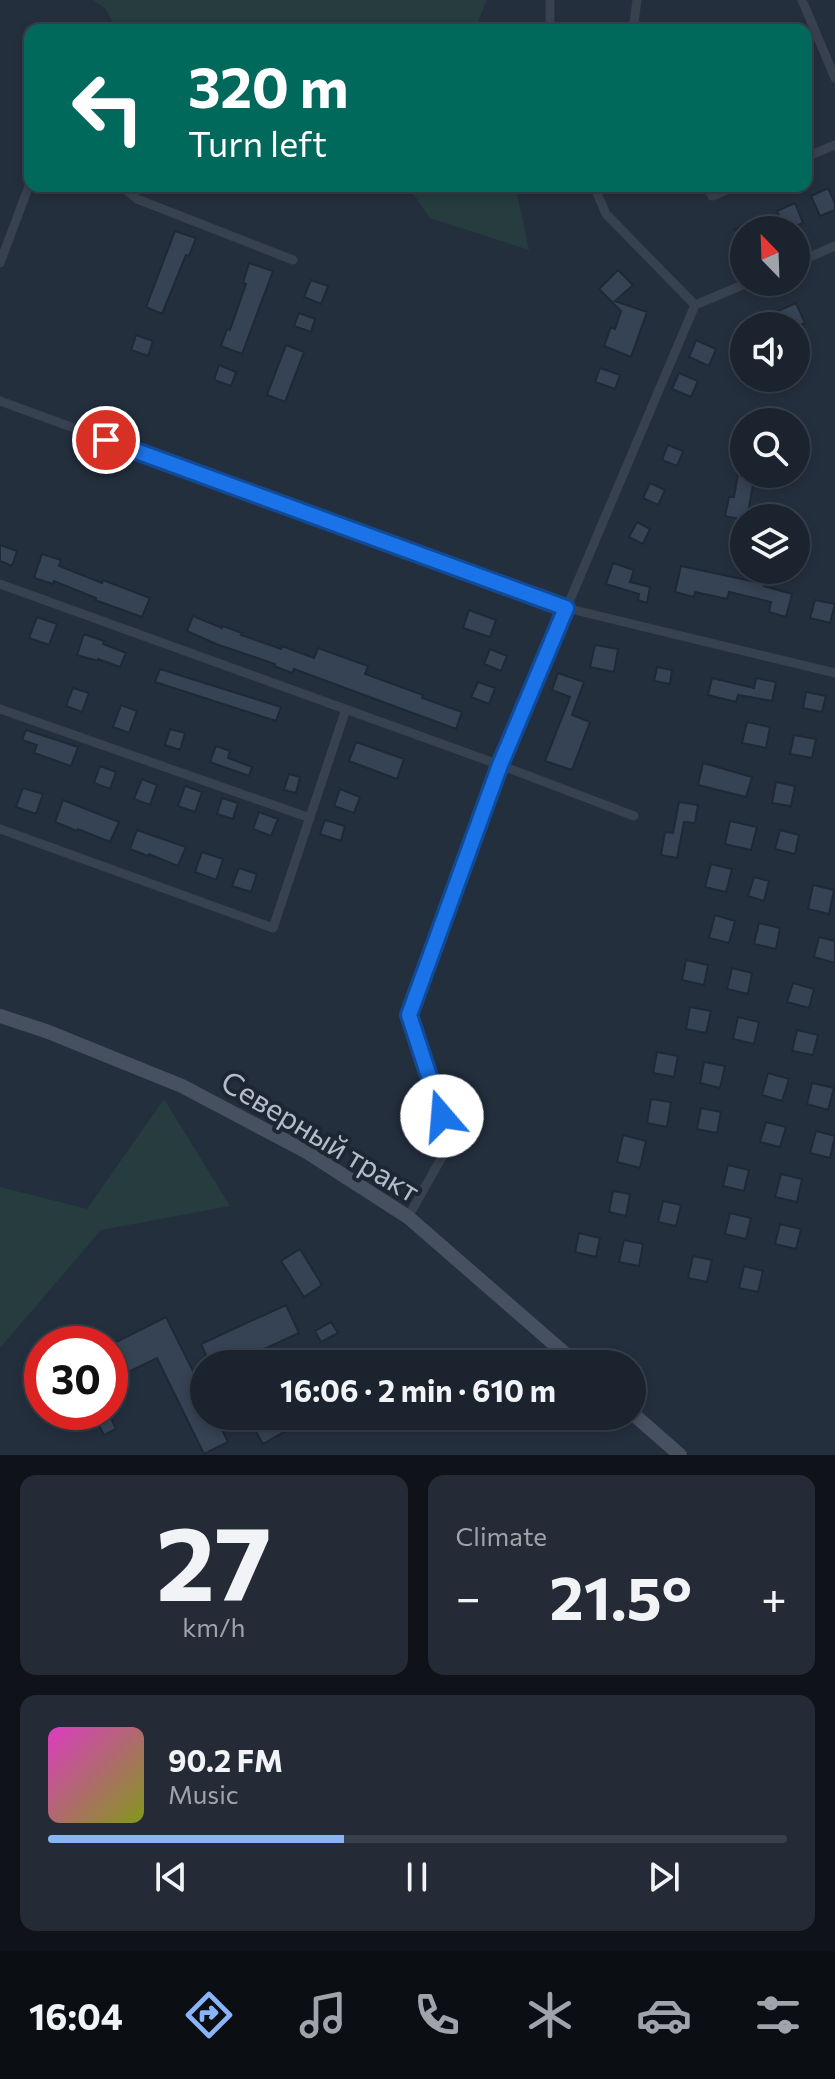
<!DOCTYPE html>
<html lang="en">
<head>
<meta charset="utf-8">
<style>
	:root { --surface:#1b232e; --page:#242b36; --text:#f1f3f6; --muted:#a0a4aa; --line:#39404a; --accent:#8ab4f8 }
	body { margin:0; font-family:Commissioner,sans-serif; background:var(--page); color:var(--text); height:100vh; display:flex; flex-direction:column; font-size:30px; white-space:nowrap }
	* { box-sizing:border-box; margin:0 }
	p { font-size:26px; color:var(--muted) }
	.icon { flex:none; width:44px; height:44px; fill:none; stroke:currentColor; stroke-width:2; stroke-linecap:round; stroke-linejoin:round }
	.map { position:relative; height:1455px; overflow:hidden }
	.panel { display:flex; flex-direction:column; gap:20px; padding:20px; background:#0f1319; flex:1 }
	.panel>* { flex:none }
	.banner { position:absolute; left:24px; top:24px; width:788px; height:168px; border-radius:16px; box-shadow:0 4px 12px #0003,0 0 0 2px var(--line); background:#00695c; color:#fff; overflow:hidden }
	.needle { width:52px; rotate:337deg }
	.buttons { position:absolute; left:730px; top:216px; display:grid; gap:16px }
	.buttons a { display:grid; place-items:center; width:80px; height:80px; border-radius:50%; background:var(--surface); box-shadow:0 4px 12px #0003,0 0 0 2px var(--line); font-size:40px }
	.speed { position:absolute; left:24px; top:1326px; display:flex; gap:16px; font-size:40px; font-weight:700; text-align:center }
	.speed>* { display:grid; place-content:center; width:104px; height:104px; border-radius:50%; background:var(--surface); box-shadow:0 4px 12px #0003,0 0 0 2px var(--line); line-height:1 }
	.speed .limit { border:12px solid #d22; background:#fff; color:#111 }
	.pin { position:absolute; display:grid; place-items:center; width:68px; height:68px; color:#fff; margin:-34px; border:4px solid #fff; border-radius:50%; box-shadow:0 2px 8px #0007 }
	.me { position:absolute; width:88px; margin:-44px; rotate:342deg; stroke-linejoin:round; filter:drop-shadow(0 0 6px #0008) }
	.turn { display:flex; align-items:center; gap:28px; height:168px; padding:0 32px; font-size:36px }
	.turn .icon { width:104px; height:104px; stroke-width:2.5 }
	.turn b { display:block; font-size:56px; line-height:68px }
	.big { font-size:60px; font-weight:700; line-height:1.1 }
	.panel .widget { flex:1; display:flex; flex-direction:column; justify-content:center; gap:12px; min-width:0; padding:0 28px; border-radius:16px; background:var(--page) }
	.panel .dial { align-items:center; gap:0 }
	.dial b { font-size:104px; line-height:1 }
	.song { display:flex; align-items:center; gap:24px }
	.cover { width:96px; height:96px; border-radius:12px; background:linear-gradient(135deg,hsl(310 70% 55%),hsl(70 70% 35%)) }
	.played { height:8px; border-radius:4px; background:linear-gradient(90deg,var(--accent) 40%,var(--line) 40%) }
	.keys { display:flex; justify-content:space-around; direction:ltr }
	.heat { display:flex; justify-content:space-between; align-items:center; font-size:44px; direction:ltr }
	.panel .tiles { flex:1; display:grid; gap:20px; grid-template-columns:1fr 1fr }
	.widget:last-child { grid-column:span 2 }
	.trip { position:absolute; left:190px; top:1350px; width:456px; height:80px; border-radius:40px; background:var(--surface); box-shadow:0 4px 12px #0003,0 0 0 2px var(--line); font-weight:700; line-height:80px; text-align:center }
	.dock { display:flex; height:128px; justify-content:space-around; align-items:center; background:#0b0e12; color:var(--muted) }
	.dock .icon { width:56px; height:56px }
	.dock .on { color:var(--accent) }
	.dock b { font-size:36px; color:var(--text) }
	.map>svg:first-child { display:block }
	.green { fill:#263c3f }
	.building { fill:#364354; stroke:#1f2835; stroke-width:2 }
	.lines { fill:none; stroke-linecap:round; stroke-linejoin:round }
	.minor { stroke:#38414e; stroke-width:9 }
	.secondary { stroke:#465061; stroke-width:14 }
	.route-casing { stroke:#114b97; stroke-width:20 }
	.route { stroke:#1a73e8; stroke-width:14 }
	.labels { text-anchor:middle; stroke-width:8; stroke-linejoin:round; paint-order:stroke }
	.street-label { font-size:30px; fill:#b4bcc9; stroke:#1d2633 }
</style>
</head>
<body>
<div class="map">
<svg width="835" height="1455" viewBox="0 0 835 1455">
	<rect width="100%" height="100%" fill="#242f3e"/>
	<path class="green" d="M93,0H487L478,22V30H117L105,8Z
		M402,186H510L516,189L529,250L430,218L414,195Z
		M164,1099L230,1206L101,1230L0,1348V1187L87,1209Z"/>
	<path class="building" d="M828,188L835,203V210L820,216L811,196Z
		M795,203L803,223L785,230L777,211Z
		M759,219L764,230H733Z
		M175,231L196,238L189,256L186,255L162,314L146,307Z
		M249,263L273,271L242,354L221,346L227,329L230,330L246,284L243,283Z
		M618,270L633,285L615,301L647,312L631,357L604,346L611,327L615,329L621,311L599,289Z
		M311,280L328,286L321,304L304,297Z
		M796,303L805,323L798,326H785L778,311Z
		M299,313L315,319L311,332L294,326Z
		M136,335L153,341L148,356L131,350Z
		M696,340L716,349L709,366L689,357Z
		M286,345L304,352L285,402L267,395Z
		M219,365L236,372L231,386L214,380Z
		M600,368L620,375L615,389L595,382Z
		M679,373L698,381L691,397L672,389Z
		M668,445L683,451L677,466L662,460Z
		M738,474H766L764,487L753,485L747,518H744V520L725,516L729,497H734Z
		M650,483L665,490L658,505L643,498Z
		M637,522L650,529L643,544L629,537Z
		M0,545L17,551L12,566L0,561Z
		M42,554L61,560L59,566L102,583L103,580L150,598L142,617L95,600L96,598L54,581L53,584L34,578Z
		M613,563L634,570L630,582L650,587L647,603L638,600L639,594L606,584Z
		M681,566L765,584L764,586L792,594L786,617L769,612L771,602L729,592L727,599L695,592L694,597L675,592Z
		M815,600L835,604L830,623L810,618Z
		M469,610L496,620L490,637L463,628Z
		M193,616L222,628L223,626L242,633L241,635L281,649L282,646L314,658L318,648L368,666L365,674L423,695L422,698L462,712L456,729L294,669L292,673L274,666L275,664L216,644L187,631Z
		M37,617L57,624L49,645L29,638Z
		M84,634L104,641L103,644L126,653L120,667L98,659V661L77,655Z
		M595,645L618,649L614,672L590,667Z
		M490,649L507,656L501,671L484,664Z
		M657,667L672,670L670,684L654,681Z
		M160,669L281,707L276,721L155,682Z
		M558,673L584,682L572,715L590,722L572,770L545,761L570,697L552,690Z
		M712,678L754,688L756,678L776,682L772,701L738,695L736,702L708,695Z
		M478,682L495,688L489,704L471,697Z
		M73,688L89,693L82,712L66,706Z
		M806,692L826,696L822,712L803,708Z
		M121,705L137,711L129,733L113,727Z
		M747,722L770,727L766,748L742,743Z
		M170,729L185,733L180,750L165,745Z
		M26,730L78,747L71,766L34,753L37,745L22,740Z
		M794,735L816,739L812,758L790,754Z
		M356,742L404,759L397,779L349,761Z
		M216,746L230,751L228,758L252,767L249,776L210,762Z
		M703,763L752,777L746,797L698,785Z
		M100,766L116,772L110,789L94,783Z
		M289,774L300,777L296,793L284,790Z
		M142,779L157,785L150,805L134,799Z
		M776,782L795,786L791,806L772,803Z
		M185,786L202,792L195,812L178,806Z
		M23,788L43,794L36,814L16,807Z
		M340,789L360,797L354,813L334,806Z
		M222,798L238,803L233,819L217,814Z
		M63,800L119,822L110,842L78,829L77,831L55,822Z
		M679,802L698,805L695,823L684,822L677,858L661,855L665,832L673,833Z
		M259,812L278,819L271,836L253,829Z
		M325,820L345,826L341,841L320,834Z
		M730,821L757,827L751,850L725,844Z
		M137,830L186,847L178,866L149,854L148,856L130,849Z
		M780,830L799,835L795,854L775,849Z
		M202,852L223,859L216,880L195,872Z
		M711,864L732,869L726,892L705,887Z
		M239,868L257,874L251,892L232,886Z
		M754,877L769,881L764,901L748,896Z
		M813,885L834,890L829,914L808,909Z
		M715,915L735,921L729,943L709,938Z
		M759,923L780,928L776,949L754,944Z
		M819,937L835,941V963L814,957Z
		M686,960L708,965L704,985L682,980Z
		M732,968L752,973L748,994L727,989Z
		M793,983L814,989L809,1008L787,1002Z
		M690,1007L711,1011L706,1033L686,1029Z
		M738,1017L759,1022L754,1044L733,1039Z
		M797,1030L818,1035L813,1055L792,1051Z
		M657,1052L678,1056L674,1077L653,1073Z
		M704,1062L725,1066L720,1088L700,1083Z
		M768,1073L789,1079L782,1101L762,1095Z
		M812,1083L834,1088L828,1110L807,1104Z
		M651,1099L671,1102L667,1127L647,1123Z
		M701,1108L721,1112L717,1133L697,1129Z
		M766,1122L786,1127L780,1147L760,1142Z
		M816,1131L835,1136L830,1158L810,1153Z
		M623,1135L646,1141L640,1168L617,1162Z
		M728,1165L749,1170L744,1191L723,1186Z
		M781,1174L802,1179L797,1202L775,1197Z
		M613,1191L630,1194L626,1216L609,1212Z
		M663,1201L681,1205L676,1226L658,1222Z
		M730,1213L751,1218L746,1239L725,1234Z
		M780,1224L801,1229L796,1249L775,1244Z
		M579,1233L600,1238L596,1257L575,1252Z
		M624,1240L643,1244L639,1266L619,1262Z
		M300,1249L322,1285L304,1297L281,1261Z
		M693,1256L712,1260L707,1282L688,1278Z
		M744,1266L763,1271L758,1292L739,1288Z
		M286,1305L299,1333L231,1364H210L201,1344Z
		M166,1317L204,1393V1416H215L228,1442L204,1454L157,1358L110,1381V1345Z
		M331,1322L338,1333L321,1342L315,1331Z
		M92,1412H108L116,1429L104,1435Z
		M247,1416H311L263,1444Z"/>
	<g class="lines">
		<path class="minor" d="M802,0L835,78
			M550,30V0
			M633,30L637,0
			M806,157L835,145
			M121,186L137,199L293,260
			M706,186L712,196L736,186
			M0,263L30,183
			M796,263L835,246
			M695,305L750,282
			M0,401L566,608L835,673
			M0,584L500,765L634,816
			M0,709L310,818
			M0,829L273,928L346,709
			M408,1217L451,1141L409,1015L500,765L695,305L606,214L594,186"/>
		<path class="secondary" d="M0,1016L46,1031L182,1086L307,1152L408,1217L577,1364
			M632,1413L680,1455"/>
	</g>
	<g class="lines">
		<g class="route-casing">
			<path id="route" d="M106,440L566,608L500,765L409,1015L442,1116"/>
		</g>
		<use href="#route" class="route"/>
	</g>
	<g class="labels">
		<g class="street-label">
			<text transform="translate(320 1137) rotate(31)" y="10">Северный тракт</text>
		</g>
	</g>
</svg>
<div class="buttons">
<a><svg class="needle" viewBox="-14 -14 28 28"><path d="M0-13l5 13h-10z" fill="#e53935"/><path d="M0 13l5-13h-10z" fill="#a0a4aa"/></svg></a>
<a><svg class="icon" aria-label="sound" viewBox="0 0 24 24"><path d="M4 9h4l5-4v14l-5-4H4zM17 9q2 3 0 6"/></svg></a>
<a><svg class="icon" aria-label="search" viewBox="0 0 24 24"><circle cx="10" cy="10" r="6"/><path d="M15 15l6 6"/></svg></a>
<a><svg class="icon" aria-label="layers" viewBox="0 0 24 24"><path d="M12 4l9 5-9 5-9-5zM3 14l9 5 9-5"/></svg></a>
</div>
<div class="speed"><div class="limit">30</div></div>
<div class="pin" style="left:106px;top:440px;background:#d93025"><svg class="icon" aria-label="arrive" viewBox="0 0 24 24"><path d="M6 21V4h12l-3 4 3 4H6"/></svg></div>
<svg class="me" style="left:442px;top:1116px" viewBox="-20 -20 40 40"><circle r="19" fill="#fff"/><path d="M0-13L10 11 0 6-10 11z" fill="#1a73e8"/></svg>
<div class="trip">16:06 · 2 min · 610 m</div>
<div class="banner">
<div class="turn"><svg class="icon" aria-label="left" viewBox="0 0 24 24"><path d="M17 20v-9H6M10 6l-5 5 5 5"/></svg><div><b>320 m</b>Turn left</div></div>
</div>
</div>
<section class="panel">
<div class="tiles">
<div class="widget dial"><b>27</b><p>km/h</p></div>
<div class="widget"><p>Climate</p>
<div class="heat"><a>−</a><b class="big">21.5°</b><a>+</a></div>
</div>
<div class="widget">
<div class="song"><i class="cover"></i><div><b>90.2 FM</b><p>Music</p></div></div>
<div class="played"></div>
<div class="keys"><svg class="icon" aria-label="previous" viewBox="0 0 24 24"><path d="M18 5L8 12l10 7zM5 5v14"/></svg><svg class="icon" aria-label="pause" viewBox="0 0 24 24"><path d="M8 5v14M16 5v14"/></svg><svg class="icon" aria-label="next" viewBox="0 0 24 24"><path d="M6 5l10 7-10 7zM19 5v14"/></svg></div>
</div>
</div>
</section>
<nav class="dock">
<b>16:04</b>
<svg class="icon on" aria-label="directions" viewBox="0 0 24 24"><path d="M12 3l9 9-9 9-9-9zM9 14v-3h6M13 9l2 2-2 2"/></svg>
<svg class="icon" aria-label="music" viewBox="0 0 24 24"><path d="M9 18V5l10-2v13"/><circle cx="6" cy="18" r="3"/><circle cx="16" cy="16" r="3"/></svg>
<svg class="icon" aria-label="phone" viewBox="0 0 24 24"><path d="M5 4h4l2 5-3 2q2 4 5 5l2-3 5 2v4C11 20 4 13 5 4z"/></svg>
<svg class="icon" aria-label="climate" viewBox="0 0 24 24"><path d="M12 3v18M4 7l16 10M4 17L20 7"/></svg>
<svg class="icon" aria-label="car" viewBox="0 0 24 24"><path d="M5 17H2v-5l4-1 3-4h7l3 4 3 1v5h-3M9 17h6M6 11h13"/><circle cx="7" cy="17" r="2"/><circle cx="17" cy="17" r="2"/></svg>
<svg class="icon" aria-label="filters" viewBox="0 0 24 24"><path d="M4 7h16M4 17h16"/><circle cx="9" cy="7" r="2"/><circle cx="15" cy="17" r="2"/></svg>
</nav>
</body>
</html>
